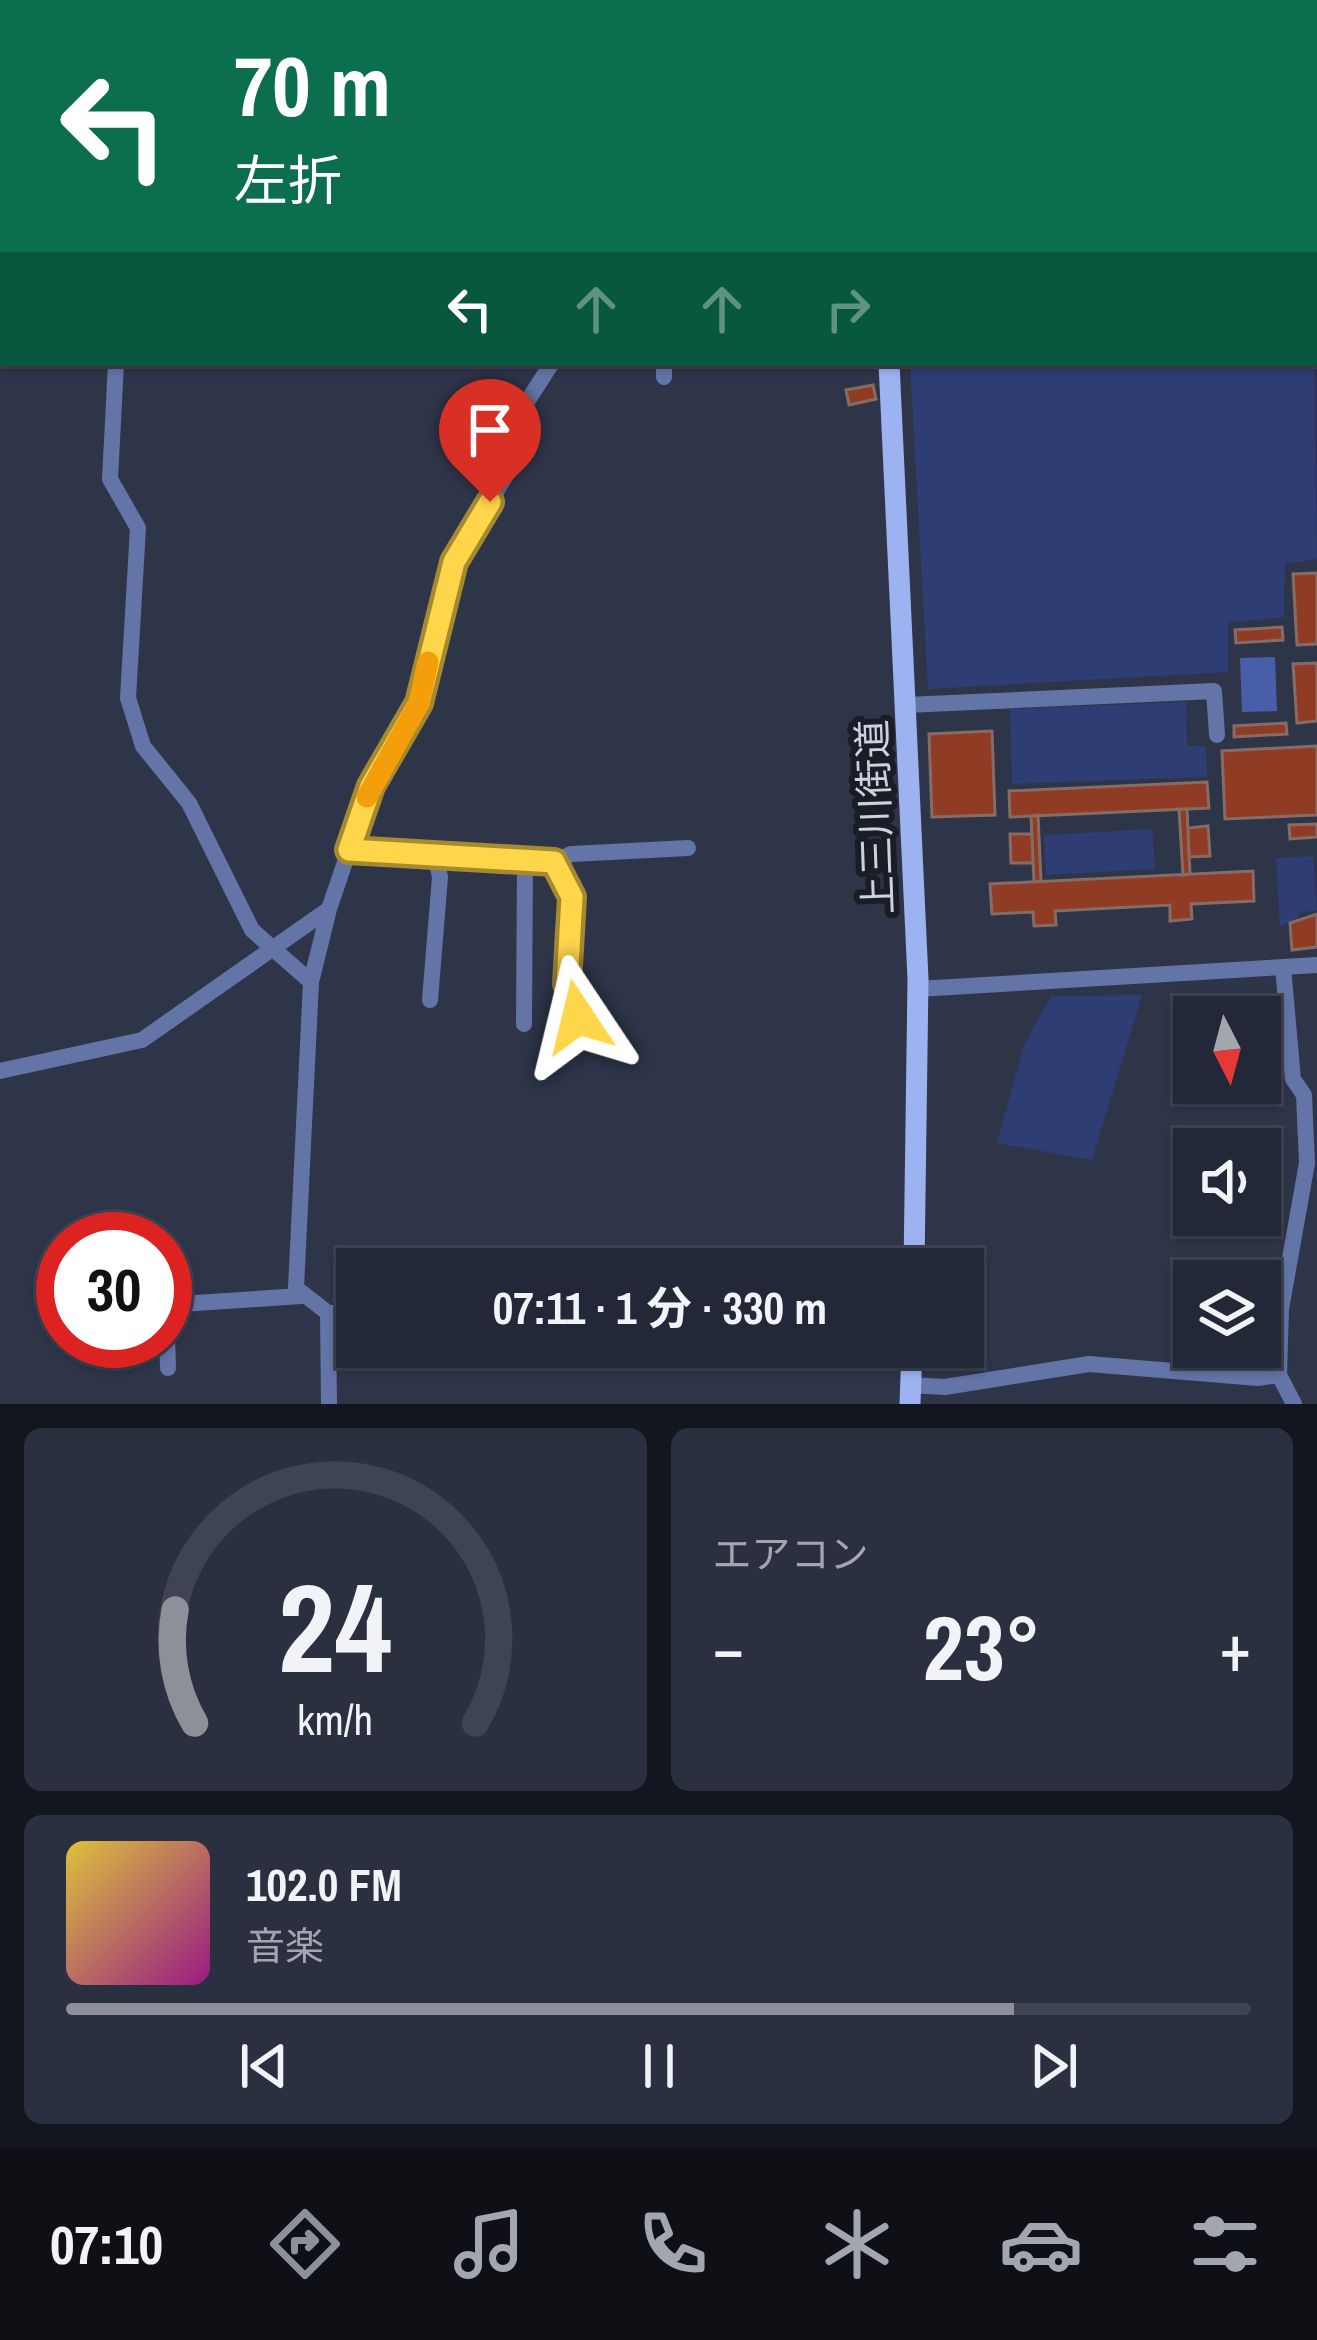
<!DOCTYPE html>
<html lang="ja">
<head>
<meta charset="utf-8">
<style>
	:root { --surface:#222837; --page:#2a303f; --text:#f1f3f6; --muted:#a2a6ad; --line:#3f4452; --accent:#8c9099 }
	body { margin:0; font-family:"Archivo Narrow","Noto Sans JP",sans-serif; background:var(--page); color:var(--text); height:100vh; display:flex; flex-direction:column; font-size:45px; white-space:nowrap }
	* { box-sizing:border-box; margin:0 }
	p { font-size:39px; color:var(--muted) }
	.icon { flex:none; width:66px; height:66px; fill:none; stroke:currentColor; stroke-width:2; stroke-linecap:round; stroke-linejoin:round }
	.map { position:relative; height:1404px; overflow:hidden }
	.details { display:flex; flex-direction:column; gap:24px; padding:24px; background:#13161e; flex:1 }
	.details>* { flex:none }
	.guide { position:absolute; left:0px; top:0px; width:1317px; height:366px; box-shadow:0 3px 9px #0004,0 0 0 3px var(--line); background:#0b6e4f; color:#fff; overflow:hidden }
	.needle { width:78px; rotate:174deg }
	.tools { position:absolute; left:1173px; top:996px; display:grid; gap:24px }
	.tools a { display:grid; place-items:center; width:108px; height:108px; border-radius:0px; background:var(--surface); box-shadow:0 3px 9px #0004,0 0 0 3px var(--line); font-size:60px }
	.speed { position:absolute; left:36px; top:1212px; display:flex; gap:24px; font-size:60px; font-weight:700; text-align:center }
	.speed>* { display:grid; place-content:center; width:156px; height:156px; border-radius:50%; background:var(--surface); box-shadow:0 3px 9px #0004,0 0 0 3px var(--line); line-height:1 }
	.speed .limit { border:18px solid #d22; background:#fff; color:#111 }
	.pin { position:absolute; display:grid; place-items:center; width:102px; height:102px; color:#fff; margin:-123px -51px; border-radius:50% 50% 50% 0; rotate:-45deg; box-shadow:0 0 12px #0007 }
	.pin .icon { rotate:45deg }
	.me { position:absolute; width:132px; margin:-66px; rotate:350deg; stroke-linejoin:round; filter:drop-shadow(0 0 9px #0008) }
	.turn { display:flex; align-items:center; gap:42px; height:252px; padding:0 36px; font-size:54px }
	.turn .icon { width:156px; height:156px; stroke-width:2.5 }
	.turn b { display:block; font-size:84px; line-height:102px }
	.lanes { display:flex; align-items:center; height:114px; padding:0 36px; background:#0003; justify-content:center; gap:60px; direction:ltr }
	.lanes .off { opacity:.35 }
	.big { font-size:90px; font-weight:700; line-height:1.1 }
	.details .card { flex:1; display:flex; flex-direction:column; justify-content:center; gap:18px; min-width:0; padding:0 42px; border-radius:18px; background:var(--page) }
	.details .dial { align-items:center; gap:0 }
	.dial svg { height:312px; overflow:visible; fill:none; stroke:var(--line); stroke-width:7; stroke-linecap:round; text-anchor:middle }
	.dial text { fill:var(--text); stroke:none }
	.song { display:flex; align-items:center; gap:36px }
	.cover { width:144px; height:144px; border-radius:18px; background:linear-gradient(135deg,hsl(50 70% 55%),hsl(310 70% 35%)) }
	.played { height:12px; border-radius:6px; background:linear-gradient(90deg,var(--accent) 80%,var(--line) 80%) }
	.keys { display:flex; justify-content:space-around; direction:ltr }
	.heat { display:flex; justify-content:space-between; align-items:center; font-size:66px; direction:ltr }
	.details .tiles { flex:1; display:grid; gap:24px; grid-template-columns:1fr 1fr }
	.card:last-child { grid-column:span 2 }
	.trip { position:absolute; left:336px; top:1248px; width:648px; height:120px; border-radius:0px; background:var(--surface); box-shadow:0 3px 9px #0004,0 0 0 3px var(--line); font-weight:700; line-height:120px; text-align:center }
	.tabs { display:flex; height:192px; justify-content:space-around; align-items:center; background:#0e1016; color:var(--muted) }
	.tabs .icon { width:84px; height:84px }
	.tabs .current { color:var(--accent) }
	.tabs b { font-size:54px; color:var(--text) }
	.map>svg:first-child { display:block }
	.green { fill:#2e3d74 }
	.water { fill:#485ea8 }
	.building { fill:#903b23; stroke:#866c64; stroke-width:3 }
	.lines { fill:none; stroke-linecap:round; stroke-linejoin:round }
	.minor { stroke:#6374a6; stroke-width:16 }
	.major { stroke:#9db3f1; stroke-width:21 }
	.route-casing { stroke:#a68a30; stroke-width:30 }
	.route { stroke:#ffd54a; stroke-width:21 }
	.slow { stroke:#f59e0b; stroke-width:21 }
	.labels { text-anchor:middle; stroke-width:12; stroke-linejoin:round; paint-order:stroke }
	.street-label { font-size:39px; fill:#cdd2de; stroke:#1a1d26 }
</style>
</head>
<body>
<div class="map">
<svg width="1317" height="1404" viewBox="0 0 1317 1404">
	<rect width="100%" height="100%" fill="#2e3549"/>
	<path class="green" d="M1314,349L1317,559L1285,564L1284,617L1228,623V672L928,689L910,363H1314Z
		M1186,702L1187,746H1206L1207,777L1012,784L1010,709Z
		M1152,829L1155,869L1046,875L1044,835Z
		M1313,856L1317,911L1299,912L1298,920L1280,926L1276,858Z
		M1142,995L1092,1160L997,1143L1024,1045L1051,996Z"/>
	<path class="water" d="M1275,657L1277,711L1242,712L1240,658Z"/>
	<path class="building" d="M873,385L876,399L849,405L846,390Z
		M1317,573V644L1297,645L1293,574Z
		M1282,627L1283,640L1236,643L1235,630Z
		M1317,663V721L1297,723L1293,664Z
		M1286,723L1287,734L1234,737V726Z
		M992,731L995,815L932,817L929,734Z
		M1317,746V815L1225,819L1222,751Z
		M1207,782L1209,808L1010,817L1009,791Z
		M1179,809H1187L1190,874L1183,875Z
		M1038,815L1041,881L1034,882L1031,816Z
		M1317,824V837L1290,839L1289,825Z
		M1208,826L1210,856L1189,857L1188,828Z
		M1010,834H1032L1033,863H1011Z
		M1253,871L1254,901L1191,904L1192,919L1170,921V905L1055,911L1056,925L1034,926L1033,912L992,914L990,884Z
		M1317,914V947L1292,950L1290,923Z"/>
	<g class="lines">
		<path class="minor" d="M262,3H279
			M332,3L367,0
			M0,170L3,167
			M1314,334H1317
			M116,363L110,479L138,528L128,698L143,746L189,803L252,930L311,982
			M664,363V377
			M906,705L1214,691L1217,735
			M349,850L525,860L524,1024
			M525,860L554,862L572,897L567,984L578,1017
			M554,862L571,854L688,848
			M1283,967L1293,1079L1304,1095L1307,1163L1281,1309L1279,1375L1294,1404
			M918,989L1317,965
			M430,1000L440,877L435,854
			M0,1071L142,1040L329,909
			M328,1313L329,1404
			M357,1313H328L296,1288L311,982L329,909L371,786L419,703L454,562L508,472L521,411L552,363
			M881,1347L912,1350
			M168,1368L166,1305L301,1296
			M910,1385L945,1387L1089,1364L1258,1378L1279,1375"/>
		<path class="major" d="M857,0L858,3
			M0,52H3
			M1314,120L1317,119
			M889,363L918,979L914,1269
			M910,1404L912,1347"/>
	</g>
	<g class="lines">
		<g class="route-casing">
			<path id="route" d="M490,502L454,562L419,703L371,786L349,850L554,862L572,897L567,984L578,1017"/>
		</g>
		<use href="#route" class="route"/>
		<path class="slow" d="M367,797L419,703L428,662"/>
	</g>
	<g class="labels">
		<g class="street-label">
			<text transform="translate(875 817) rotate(-92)" y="14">上三川街道</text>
		</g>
	</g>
</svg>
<div class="tools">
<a><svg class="needle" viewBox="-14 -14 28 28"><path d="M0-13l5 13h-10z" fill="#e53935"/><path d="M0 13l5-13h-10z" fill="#a2a6ad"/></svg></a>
<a><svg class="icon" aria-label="sound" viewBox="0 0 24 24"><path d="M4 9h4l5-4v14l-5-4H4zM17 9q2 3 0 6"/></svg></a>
<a><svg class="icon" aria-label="layers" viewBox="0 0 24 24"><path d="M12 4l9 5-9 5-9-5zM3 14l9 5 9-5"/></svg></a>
</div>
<div class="speed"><div class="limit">30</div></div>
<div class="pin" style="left:490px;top:502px;background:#d93025"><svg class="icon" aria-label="arrive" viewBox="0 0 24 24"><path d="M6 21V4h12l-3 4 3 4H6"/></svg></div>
<svg class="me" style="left:578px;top:1017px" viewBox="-20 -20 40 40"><path d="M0-17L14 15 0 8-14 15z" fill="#ffd54a" stroke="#fff" stroke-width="4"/></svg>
<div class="trip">07:11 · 1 分 · 330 m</div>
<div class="guide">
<div class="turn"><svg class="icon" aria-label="left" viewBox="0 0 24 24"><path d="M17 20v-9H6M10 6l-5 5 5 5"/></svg><div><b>70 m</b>左折</div></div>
<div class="lanes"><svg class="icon" aria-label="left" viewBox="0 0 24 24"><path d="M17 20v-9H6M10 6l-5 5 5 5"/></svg><svg class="icon off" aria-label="ahead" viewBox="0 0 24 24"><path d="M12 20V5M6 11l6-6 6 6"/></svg><svg class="icon off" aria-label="ahead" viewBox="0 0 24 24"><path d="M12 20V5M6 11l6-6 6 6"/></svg><svg class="icon off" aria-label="right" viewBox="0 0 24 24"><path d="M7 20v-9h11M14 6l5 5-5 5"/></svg></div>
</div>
</div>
<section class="details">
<div class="tiles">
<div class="card dial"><svg viewBox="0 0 100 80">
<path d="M14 69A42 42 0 1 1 86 69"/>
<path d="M14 69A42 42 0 0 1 9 40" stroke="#8c9099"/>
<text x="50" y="56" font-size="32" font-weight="700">24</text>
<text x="50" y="72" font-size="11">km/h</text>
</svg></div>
<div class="card"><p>エアコン</p>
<div class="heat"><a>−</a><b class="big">23°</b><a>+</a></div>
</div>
<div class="card">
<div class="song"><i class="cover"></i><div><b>102.0 FM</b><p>音楽</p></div></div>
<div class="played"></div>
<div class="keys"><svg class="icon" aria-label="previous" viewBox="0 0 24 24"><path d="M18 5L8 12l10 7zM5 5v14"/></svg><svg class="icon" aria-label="pause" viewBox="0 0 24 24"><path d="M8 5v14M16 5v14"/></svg><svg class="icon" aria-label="next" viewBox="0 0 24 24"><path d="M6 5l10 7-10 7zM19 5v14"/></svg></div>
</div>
</div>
</section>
<nav class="tabs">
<b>07:10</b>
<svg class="icon current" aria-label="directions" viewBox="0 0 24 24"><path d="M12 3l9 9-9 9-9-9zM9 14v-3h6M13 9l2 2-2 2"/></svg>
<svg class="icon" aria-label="music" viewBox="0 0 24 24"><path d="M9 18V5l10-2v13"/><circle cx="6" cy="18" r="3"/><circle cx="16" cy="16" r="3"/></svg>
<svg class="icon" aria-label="phone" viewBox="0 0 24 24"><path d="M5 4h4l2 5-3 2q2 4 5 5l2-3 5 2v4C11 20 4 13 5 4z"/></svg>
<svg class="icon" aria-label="climate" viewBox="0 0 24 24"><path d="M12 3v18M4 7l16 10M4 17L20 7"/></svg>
<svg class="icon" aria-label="car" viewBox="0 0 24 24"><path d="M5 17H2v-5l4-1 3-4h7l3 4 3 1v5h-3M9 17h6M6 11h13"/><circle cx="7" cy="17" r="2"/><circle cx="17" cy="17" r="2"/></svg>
<svg class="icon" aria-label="filters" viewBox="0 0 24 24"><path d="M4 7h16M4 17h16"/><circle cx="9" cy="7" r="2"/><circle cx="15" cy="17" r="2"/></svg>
</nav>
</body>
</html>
